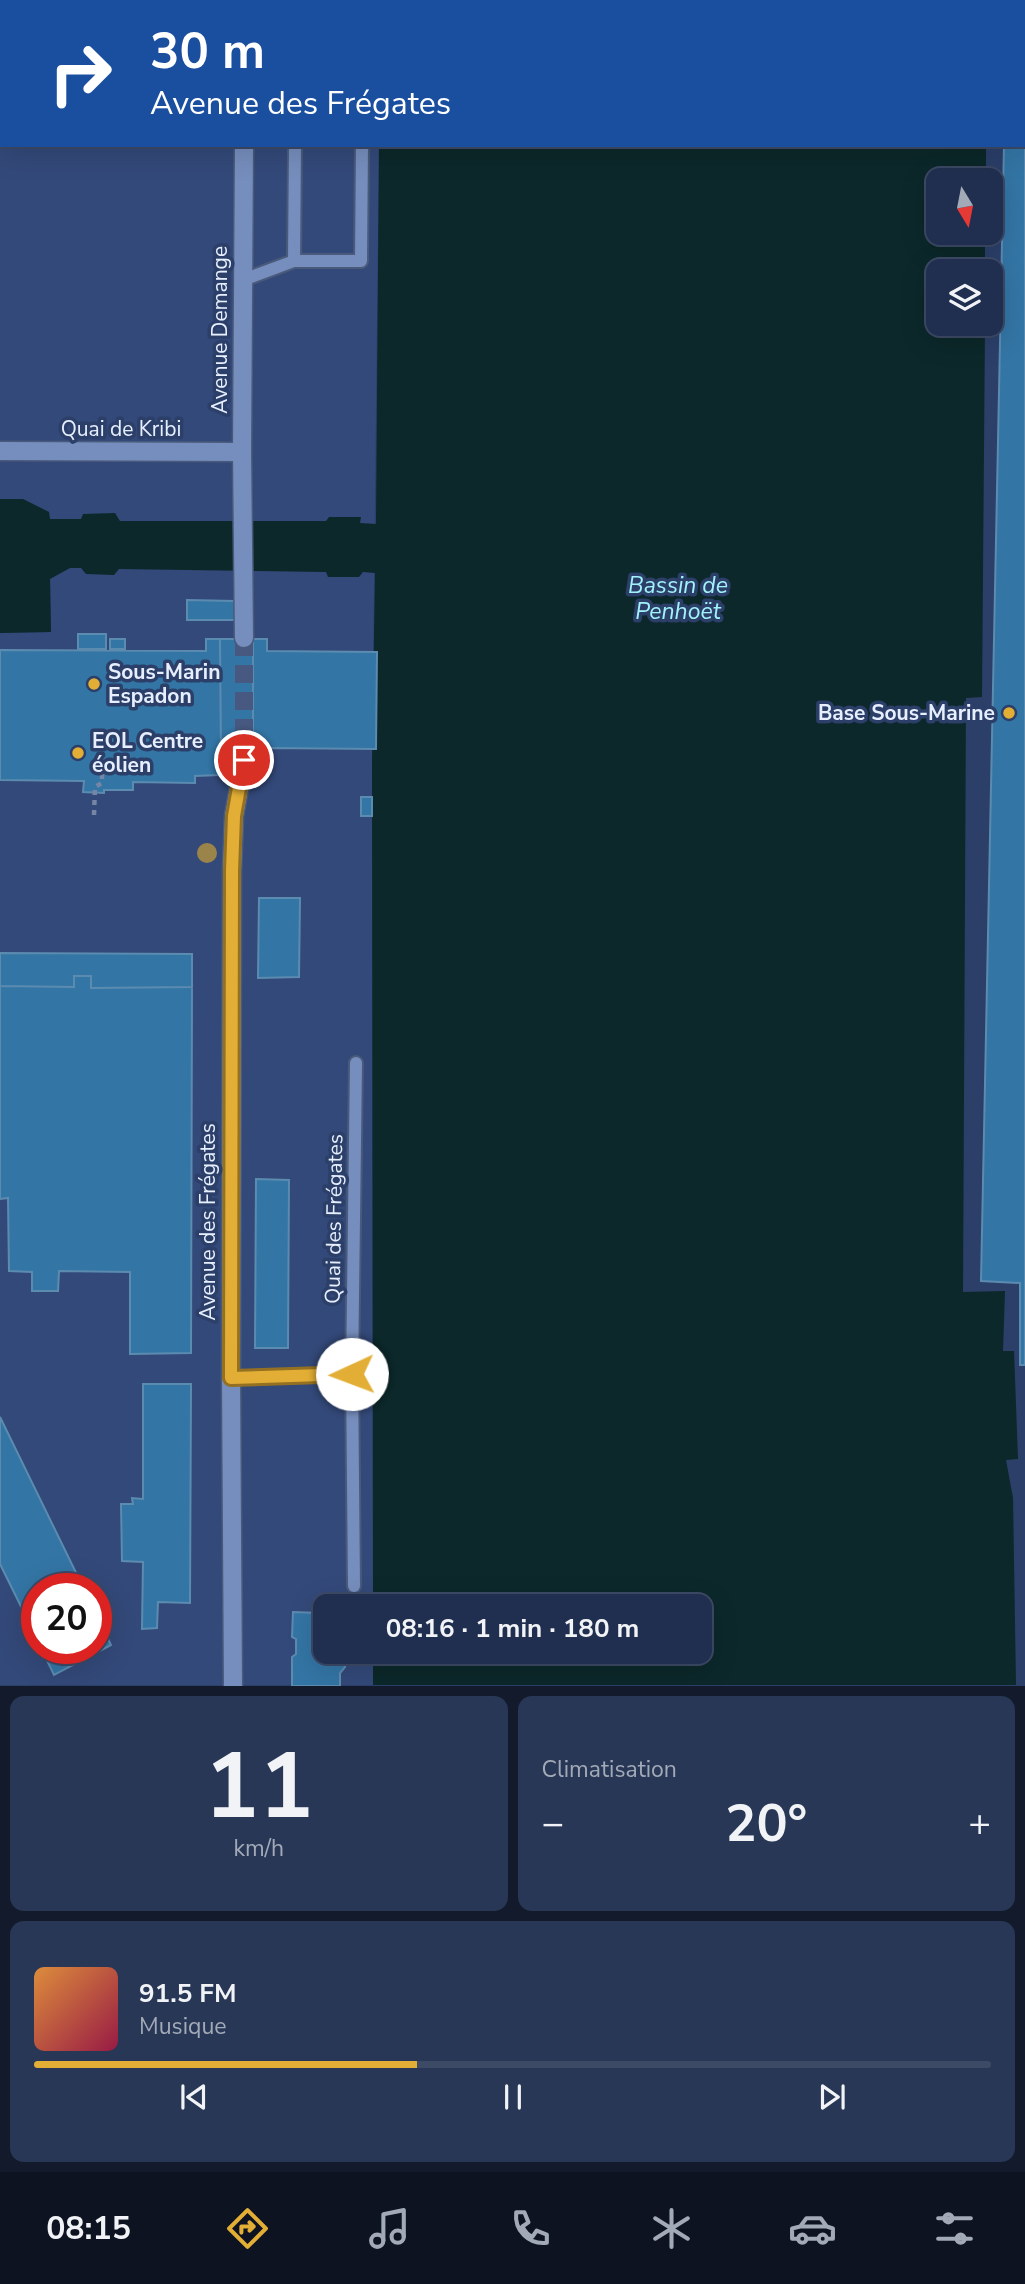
<!DOCTYPE html>
<html lang="fr">
<head>
<meta charset="utf-8">
<style>
	:root { --surface:#202f4f; --page:#283756; --text:#f1f3f6; --muted:#a2a9b7; --line:#3d4a66; --accent:#e3ae35 }
	body { margin:0; font-family:"Nunito Sans",sans-serif; background:var(--page); color:var(--text); height:100vh; display:flex; flex-direction:column; font-size:26px; white-space:nowrap }
	* { box-sizing:border-box; margin:0 }
	p { font-size:23px; color:var(--muted) }
	.icon { flex:none; width:38px; height:38px; fill:none; stroke:currentColor; stroke-width:2; stroke-linecap:round; stroke-linejoin:round }
	.map { position:relative; height:1686px; overflow:hidden }
	.panel { display:flex; flex-direction:column; gap:10px; padding:10px; background:#121a2b; flex:1 }
	.panel>* { flex:none }
	.guide { position:absolute; left:0px; top:0px; width:1026px; height:147px; box-shadow:0 7px 28px #0002,0 0 0 2px var(--line); background:#1a4fa0; color:#fff; overflow:hidden }
	.needle { width:46px; rotate:170deg }
	.tools { position:absolute; left:926px; top:168px; display:grid; gap:14px }
	.tools a { display:grid; place-items:center; width:77px; height:77px; border-radius:14px; background:var(--surface); box-shadow:0 7px 28px #0002,0 0 0 2px var(--line); font-size:35px }
	.speed { position:absolute; left:21px; top:1573px; display:flex; gap:14px; font-size:35px; font-weight:700; text-align:center }
	.speed>* { display:grid; place-content:center; width:91px; height:91px; border-radius:50%; background:var(--surface); box-shadow:0 7px 28px #0002,0 0 0 2px var(--line); line-height:1 }
	.speed .limit { border:10px solid #d22; background:#fff; color:#111 }
	.pin { position:absolute; display:grid; place-items:center; width:60px; height:60px; color:#fff; margin:-30px; border:4px solid #fff; border-radius:50%; box-shadow:0 2px 7px #0007 }
	.me { position:absolute; width:77px; margin:-38px; rotate:268deg; stroke-linejoin:round; filter:drop-shadow(0 0 5px #0008) }
	.turn { display:flex; align-items:center; gap:24px; height:147px; padding:0 35px; font-size:32px }
	.turn .icon { width:91px; height:91px; stroke-width:2.5 }
	.turn b { display:block; font-size:49px; line-height:60px }
	.big { font-size:52px; font-weight:700; line-height:1.1 }
	.panel .widget { flex:1; display:flex; flex-direction:column; justify-content:center; gap:10px; min-width:0; padding:0 24px; border-radius:14px; background:var(--page) }
	.panel .dial { align-items:center; gap:0 }
	.dial b { font-size:91px; line-height:1 }
	.song { display:flex; align-items:center; gap:21px }
	.cover { width:84px; height:84px; border-radius:10px; background:linear-gradient(135deg,hsl(30 70% 55%),hsl(340 70% 35%)) }
	.played { height:7px; border-radius:4px; background:linear-gradient(90deg,var(--accent) 40%,var(--line) 40%) }
	.keys { display:flex; justify-content:space-around; direction:ltr }
	.heat { display:flex; justify-content:space-between; align-items:center; font-size:38px; direction:ltr }
	.panel .tiles { flex:1; display:grid; gap:10px; grid-template-columns:1fr 1fr }
	.widget:last-child { grid-column:span 2 }
	.trip { position:absolute; left:313px; top:1594px; width:399px; height:70px; border-radius:14px; background:var(--surface); box-shadow:0 7px 28px #0002,0 0 0 2px var(--line); font-weight:700; line-height:70px; text-align:center }
	.menu { display:flex; height:112px; justify-content:space-around; align-items:center; background:#0d1320; color:var(--muted) }
	.menu .icon { width:49px; height:49px }
	.menu .current { color:var(--accent) }
	.menu b { font-size:32px; color:var(--text) }
	.map>svg:first-child { display:block }
	.built { fill:#334979; fill-rule:evenodd }
	.water { fill:#0c282a }
	.building { fill:#3375a5; stroke:#5c8bb0; stroke-width:2 }
	.lines { fill:none; stroke-linecap:round; stroke-linejoin:round }
	.tertiary-tunnel { stroke:#475980; stroke-width:18; stroke-dasharray:18 9; stroke-linecap:butt }
	.service-casing { stroke:#4a5a7b; stroke-width:16 }
	.minor-casing { stroke:#4a5a7b; stroke-width:21 }
	.tertiary-casing { stroke:#4a5a7b; stroke-width:21 }
	.path { stroke:#7685a5; stroke-width:4.5; stroke-dasharray:5 5; stroke-linecap:butt }
	.service { stroke:#768ebd; stroke-width:12 }
	.minor { stroke:#768ebd; stroke-width:18 }
	.tertiary { stroke:#768ebd; stroke-width:18 }
	.tree { fill:#9b8449 }
	.route-casing { stroke:#947122; stroke-width:18 }
	.route { stroke:#e3ae35; stroke-width:12 }
	.poi-dot { fill:#e3ae35; stroke:#2b3f69; stroke-width:2.5 }
	.labels { text-anchor:middle; stroke-width:7; stroke-linejoin:round; paint-order:stroke }
	.street-label { font-size:21px; fill:#e7efff; stroke:#2b3f69 }
	.poi-label { font-size:21px; font-weight:bold; fill:#e7efff; stroke:#2b3f69; text-anchor:start }
	.water-label { font-size:23px; font-style:italic; fill:#a1f2f9; stroke:#2b3f69 }
</style>
</head>
<body>
<div class="map">
<svg width="1025" height="1686" viewBox="0 0 1025 1686">
	<rect width="100%" height="100%" fill="#2b3f69"/>
	<path class="built" d="M0,0H381V2H2V145H379L372,763L373,1606H326V1652H373V1685H0V633L51,632L49,512L23,499H0ZM37,1589H96V1648H37Z"/>
	<path class="water" d="M381,0H1025V123L1024,2H381Z
		M379,145H986V180H938V233H985V271H938V324H985L982,697L966,698L963,1292L1005,1291L1003,1351H1014L1018,1459L1006,1460L1013,1498L1016,1685H373V1652H700V1606H373L372,763L375,573L363,572L359,577H328L326,572L119,569L114,575L86,574L81,568H70L50,579L51,632L0,633V499H23L49,512L50,519H81L83,514L115,513L120,521H326L329,517H361L360,523L376,524Z"/>
	<path class="building" d="M1024,142H1025V1365H1020V1283L981,1281L1004,145H1024Z
		M187,600L235,601V620H187Z
		M78,634H106V649H78Z
		M110,639H125V649H110Z
		M206,639H220L221,760L219,761V775L195,776V783L133,782V790H104V793L83,792L84,781L0,780V650L206,651Z
		M220,639H253V760H221Z
		M253,639H267V651L377,652L376,749L267,748V760H253Z
		M361,797H372V816H361Z
		M259,898H300L299,977L258,978Z
		M0,953L192,954V987L91,988V976H74V987L0,986Z
		M74,976H91V988L192,987L191,1353L130,1354V1272L59,1271L58,1291H32V1272L9,1271L8,1198L0,1199V986L74,987Z
		M256,1179L289,1180L288,1348H255Z
		M143,1384H191L190,1603L158,1602L157,1628L142,1629L143,1562L122,1561L121,1504H133L132,1498L143,1499Z
		M0,1417L84,1589H37V1639L0,1564Z
		M293,1612L319,1613L318,1622L326,1621V1652H346L345,1667L340,1673V1686H292V1657L296,1654V1639L292,1637Z
		M96,1614L111,1645L54,1675L41,1648H96Z"/>
	<g class="lines">
		<path class="tertiary-tunnel" d="M244,638V760"/>
		<g class="service-casing">
			<path id="service" d="M295,2V0
				M364,2V0
				M294,261H361L362,145
				M243,280L294,261L295,145
				M231,1378L352,1374
				M354,1586L352,1374L356,1063"/>
		</g>
		<g class="minor-casing">
			<path id="minor" d="M0,451L242,452"/>
		</g>
		<g class="tertiary-casing">
			<path id="tertiary" d="M244,2V0
				M244,145L242,452L244,638
				M233,1686L231,1378L232,871L234,816L244,760"/>
		</g>
		<path class="path" d="M94,815L95,787L102,783V746"/>
		<use href="#service" class="service"/>
		<use href="#minor" class="minor"/>
		<use href="#tertiary" class="tertiary"/>
	</g>
	<circle class="tree" cx="207" cy="853" r="10"/>
	<g class="lines">
		<g class="route-casing">
			<path id="route" d="M244,760L234,816L232,871L231,1378L352,1374"/>
		</g>
		<use href="#route" class="route"/>
	</g>
	<g class="poi-dot">
		<circle cx="94" cy="684" r="7"/>
		<circle cx="1009" cy="713" r="7"/>
		<circle cx="78" cy="753" r="7"/>
	</g>
	<g class="labels">
		<g class="street-label">
			<text transform="translate(220 330) rotate(-90)" y="7">Avenue Demange</text>
			<text x="121" y="436">Quai de Kribi</text>
			<text transform="translate(334 1219) rotate(-89)" y="7">Quai des Frégates</text>
			<text transform="translate(208 1222) rotate(-90)" y="7">Avenue des Frégates</text>
		</g>
		<g class="poi-label">
			<text x="108" y="679">Sous-Marin<tspan x="108" dy="24">Espadon</tspan></text>
			<text x="995" y="720" text-anchor="end">Base Sous-Marine</text>
			<text x="92" y="748">EOL Centre<tspan x="92" dy="24">éolien</tspan></text>
		</g>
		<g class="water-label">
			<text x="678" y="593">Bassin de<tspan x="678" dy="26">Penhoët</tspan></text>
		</g>
	</g>
</svg>
<div class="tools">
<a><svg class="needle" viewBox="-14 -14 28 28"><path d="M0-13l5 13h-10z" fill="#e53935"/><path d="M0 13l5-13h-10z" fill="#a2a9b7"/></svg></a>
<a><svg class="icon" aria-label="layers" viewBox="0 0 24 24"><path d="M12 4l9 5-9 5-9-5zM3 14l9 5 9-5"/></svg></a>
</div>
<div class="speed"><div class="limit">20</div></div>
<div class="pin" style="left:244px;top:760px;background:#d93025"><svg class="icon" aria-label="arrive" viewBox="0 0 24 24"><path d="M6 21V4h12l-3 4 3 4H6"/></svg></div>
<svg class="me" style="left:352px;top:1374px" viewBox="-20 -20 40 40"><circle r="19" fill="#fff"/><path d="M0-13L10 11 0 6-10 11z" fill="#e3ae35"/></svg>
<div class="trip">08:16 · 1 min · 180 m</div>
<div class="guide">
<div class="turn"><svg class="icon" aria-label="right" viewBox="0 0 24 24"><path d="M7 20v-9h11M14 6l5 5-5 5"/></svg><div><b>30 m</b>Avenue des Frégates</div></div>
</div>
</div>
<section class="panel">
<div class="tiles">
<div class="widget dial"><b>11</b><p>km/h</p></div>
<div class="widget"><p>Climatisation</p>
<div class="heat"><a>−</a><b class="big">20°</b><a>+</a></div>
</div>
<div class="widget">
<div class="song"><i class="cover"></i><div><b>91.5 FM</b><p>Musique</p></div></div>
<div class="played"></div>
<div class="keys"><svg class="icon" aria-label="previous" viewBox="0 0 24 24"><path d="M18 5L8 12l10 7zM5 5v14"/></svg><svg class="icon" aria-label="pause" viewBox="0 0 24 24"><path d="M8 5v14M16 5v14"/></svg><svg class="icon" aria-label="next" viewBox="0 0 24 24"><path d="M6 5l10 7-10 7zM19 5v14"/></svg></div>
</div>
</div>
</section>
<nav class="menu">
<b>08:15</b>
<svg class="icon current" aria-label="directions" viewBox="0 0 24 24"><path d="M12 3l9 9-9 9-9-9zM9 14v-3h6M13 9l2 2-2 2"/></svg>
<svg class="icon" aria-label="music" viewBox="0 0 24 24"><path d="M9 18V5l10-2v13"/><circle cx="6" cy="18" r="3"/><circle cx="16" cy="16" r="3"/></svg>
<svg class="icon" aria-label="phone" viewBox="0 0 24 24"><path d="M5 4h4l2 5-3 2q2 4 5 5l2-3 5 2v4C11 20 4 13 5 4z"/></svg>
<svg class="icon" aria-label="climate" viewBox="0 0 24 24"><path d="M12 3v18M4 7l16 10M4 17L20 7"/></svg>
<svg class="icon" aria-label="car" viewBox="0 0 24 24"><path d="M5 17H2v-5l4-1 3-4h7l3 4 3 1v5h-3M9 17h6M6 11h13"/><circle cx="7" cy="17" r="2"/><circle cx="17" cy="17" r="2"/></svg>
<svg class="icon" aria-label="filters" viewBox="0 0 24 24"><path d="M4 7h16M4 17h16"/><circle cx="9" cy="7" r="2"/><circle cx="15" cy="17" r="2"/></svg>
</nav>
</body>
</html>
